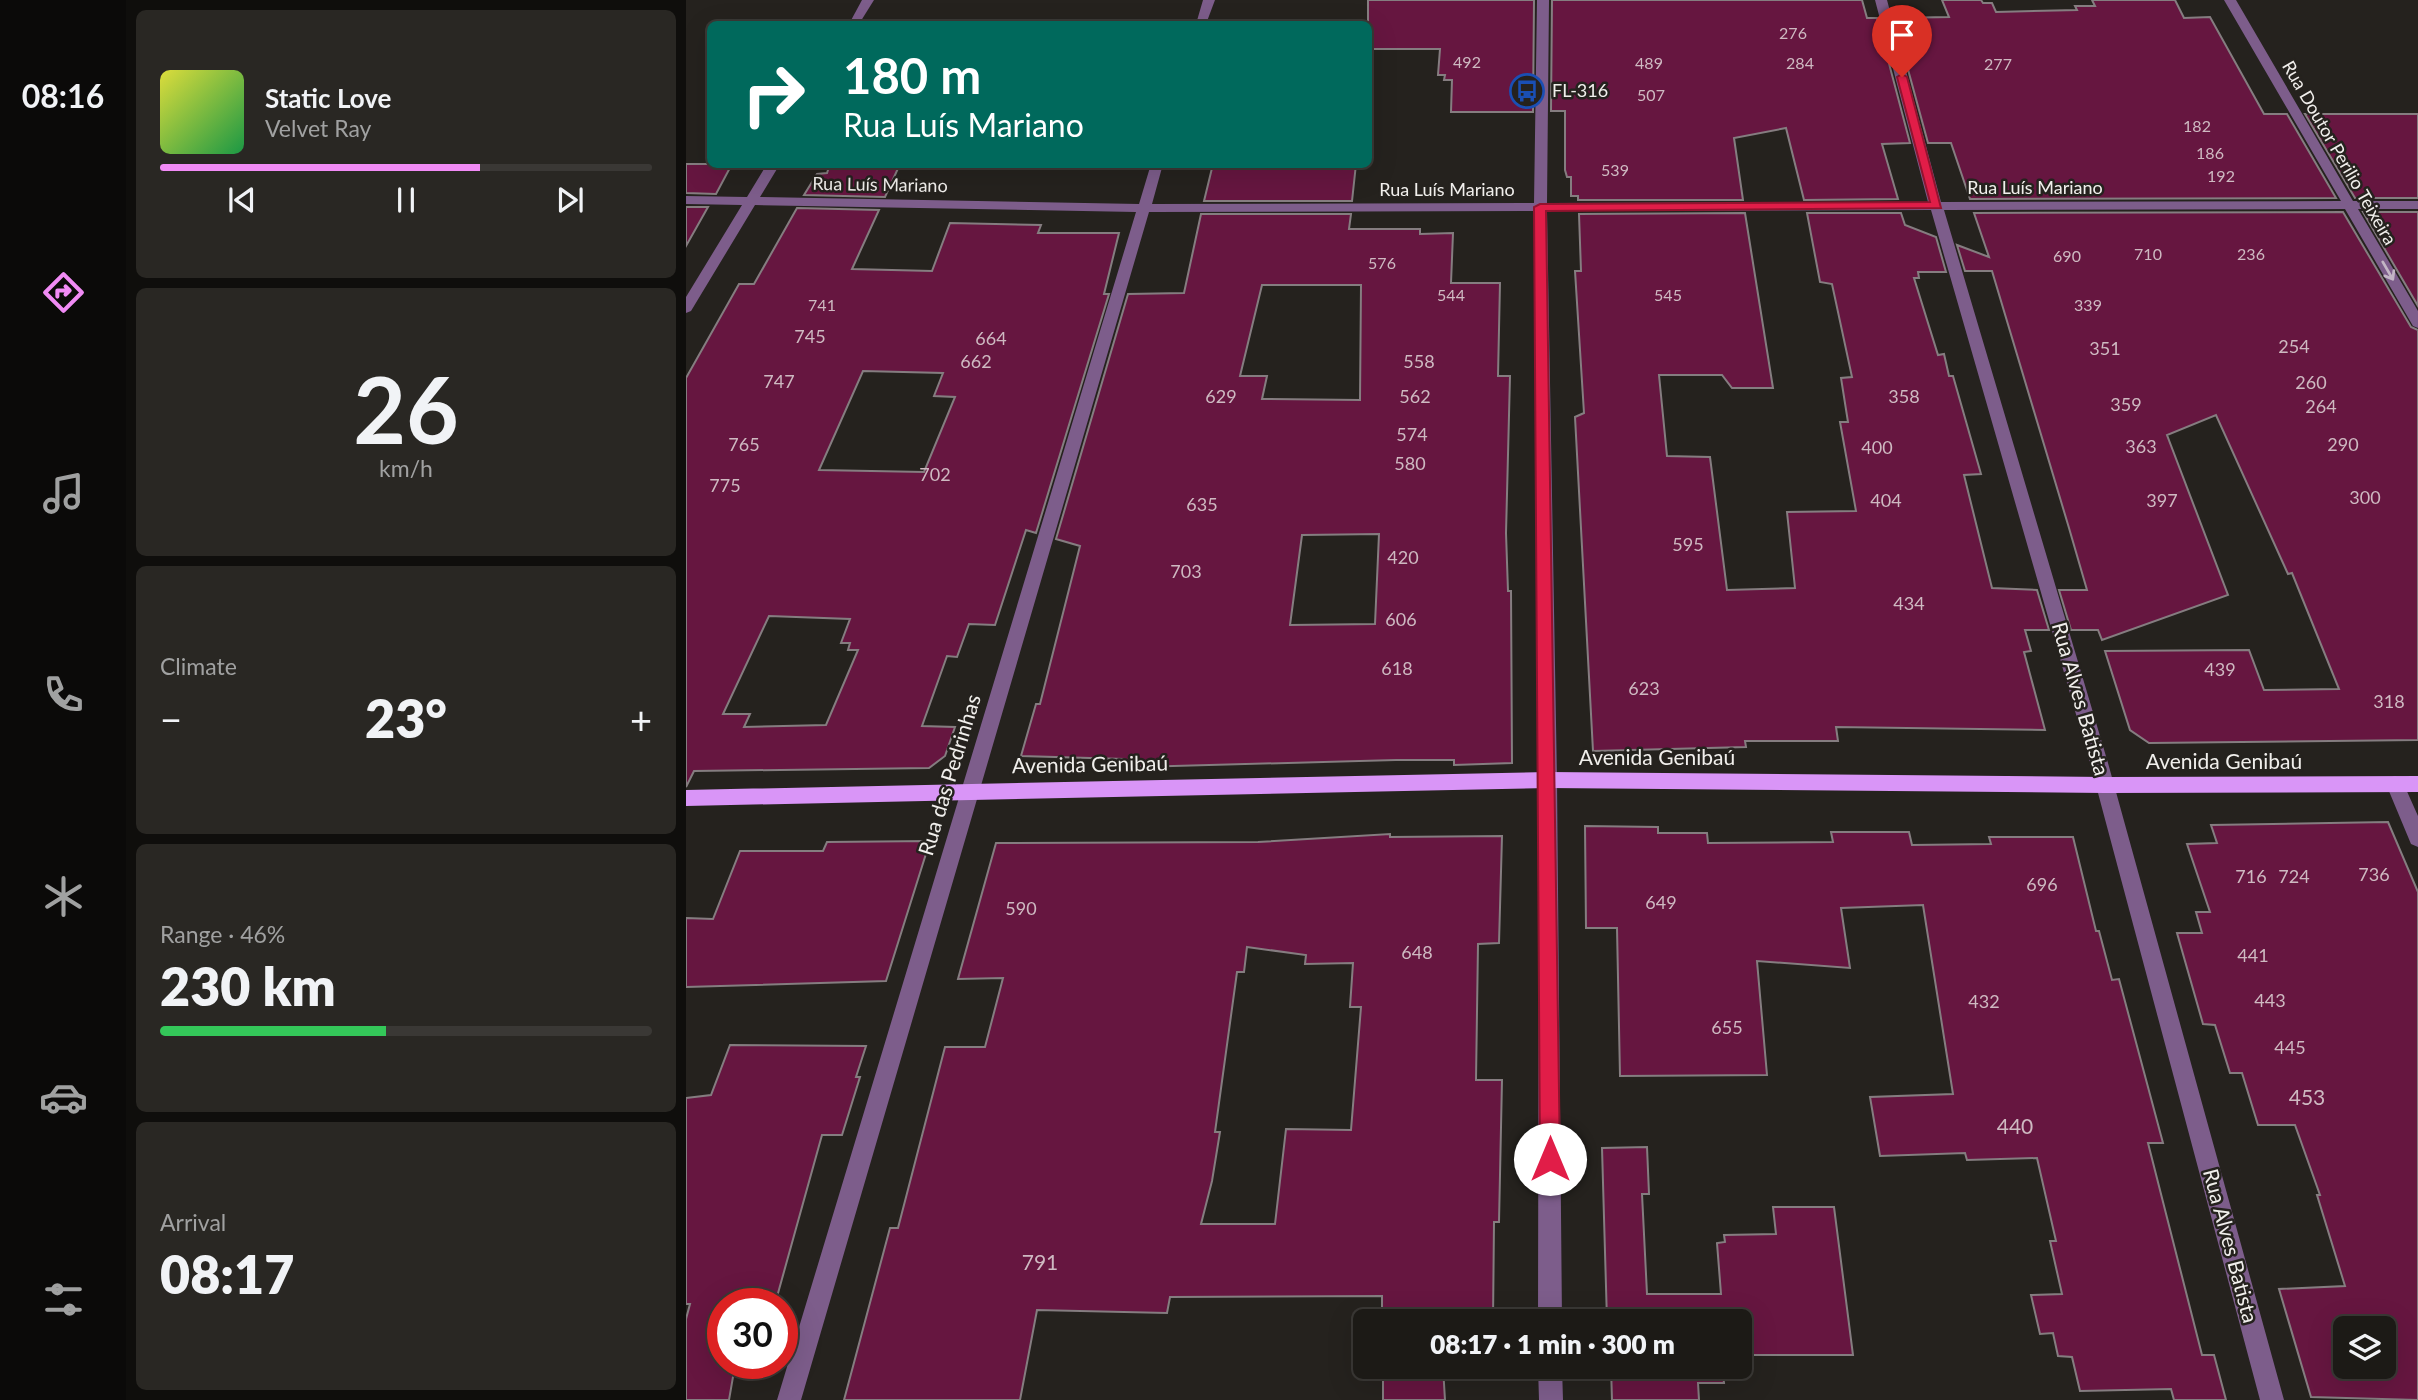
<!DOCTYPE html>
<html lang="en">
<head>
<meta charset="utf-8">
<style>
	:root { --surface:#1c1a16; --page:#292723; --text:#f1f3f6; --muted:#a0a1a1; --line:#3a3835; --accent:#f18bf5 }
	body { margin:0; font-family:Lato,sans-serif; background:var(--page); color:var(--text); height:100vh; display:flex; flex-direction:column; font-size:26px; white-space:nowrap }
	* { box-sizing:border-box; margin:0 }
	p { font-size:23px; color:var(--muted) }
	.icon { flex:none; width:38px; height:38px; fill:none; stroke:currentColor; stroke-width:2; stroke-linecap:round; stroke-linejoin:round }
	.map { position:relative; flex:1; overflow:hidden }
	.sheet { display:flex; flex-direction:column; gap:10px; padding:10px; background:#0f0e0c; width:560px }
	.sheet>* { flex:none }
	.hud { position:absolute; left:21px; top:21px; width:665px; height:147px; border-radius:10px; box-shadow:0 7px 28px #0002,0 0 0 2px var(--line); background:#00695c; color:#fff; overflow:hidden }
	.fabs { position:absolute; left:1647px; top:1316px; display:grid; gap:14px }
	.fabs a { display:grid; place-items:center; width:63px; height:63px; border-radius:10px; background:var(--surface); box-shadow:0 7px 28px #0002,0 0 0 2px var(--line); font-size:35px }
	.speed { position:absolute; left:21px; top:1288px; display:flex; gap:14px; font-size:35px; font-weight:700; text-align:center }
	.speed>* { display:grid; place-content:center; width:91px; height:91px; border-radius:50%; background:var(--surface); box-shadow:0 7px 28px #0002,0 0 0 2px var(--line); line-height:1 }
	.speed .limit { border:10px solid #d22; background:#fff; color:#111 }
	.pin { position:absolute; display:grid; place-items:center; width:60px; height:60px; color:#fff; margin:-72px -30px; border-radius:50% 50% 50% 0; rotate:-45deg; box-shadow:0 0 7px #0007 }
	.pin .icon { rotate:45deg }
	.me { position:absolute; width:77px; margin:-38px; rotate:0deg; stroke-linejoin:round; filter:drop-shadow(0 0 5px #0008) }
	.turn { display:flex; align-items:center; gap:24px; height:147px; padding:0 21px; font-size:32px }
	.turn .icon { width:91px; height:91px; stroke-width:2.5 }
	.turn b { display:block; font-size:49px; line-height:60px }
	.big { font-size:52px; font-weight:800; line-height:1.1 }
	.sheet .tile { flex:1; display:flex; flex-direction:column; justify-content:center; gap:10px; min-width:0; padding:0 24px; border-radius:10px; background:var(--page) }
	.sheet .dial { align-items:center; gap:0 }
	.dial b { font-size:91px; line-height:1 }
	.song { display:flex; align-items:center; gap:21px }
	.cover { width:84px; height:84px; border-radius:10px; background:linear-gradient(135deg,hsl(60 70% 55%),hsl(140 70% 35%)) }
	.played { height:7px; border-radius:4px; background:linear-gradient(90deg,var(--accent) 65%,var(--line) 65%) }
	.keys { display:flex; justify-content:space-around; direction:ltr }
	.heat { display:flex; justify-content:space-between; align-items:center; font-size:38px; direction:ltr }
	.charge { height:10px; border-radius:5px; background:linear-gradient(90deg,#34c759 46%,var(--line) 0) }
	.trip { position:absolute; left:667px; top:1309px; width:399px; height:70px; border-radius:10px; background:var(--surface); box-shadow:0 7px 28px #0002,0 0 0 2px var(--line); font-weight:800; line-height:70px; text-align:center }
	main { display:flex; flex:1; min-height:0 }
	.tabs { display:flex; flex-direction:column; width:126px; justify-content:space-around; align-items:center; background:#0b0a09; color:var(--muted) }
	.tabs .icon { width:49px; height:49px }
	.tabs .selected { color:var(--accent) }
	.tabs b { font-size:32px; color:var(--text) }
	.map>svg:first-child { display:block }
	.building { fill:#661640; stroke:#857d80; stroke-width:2; fill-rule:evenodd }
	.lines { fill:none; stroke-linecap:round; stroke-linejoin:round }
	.street { fill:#7d5d8b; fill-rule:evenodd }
	.primary { fill:#d995f7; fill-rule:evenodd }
	.oneway { stroke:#c3b5c5 }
	.route { fill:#e11d48; stroke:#92132f; stroke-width:2 }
	.labels { text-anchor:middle; stroke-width:5; stroke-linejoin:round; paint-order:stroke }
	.far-number-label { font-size:16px; fill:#ceb9c1 }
	.far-poi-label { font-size:18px; fill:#f1efec; stroke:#25221e; text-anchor:start }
	.far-street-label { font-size:18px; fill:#f1efec; stroke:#25221e }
	.number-label { font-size:18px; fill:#ceb9c1 }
	.street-label { font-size:21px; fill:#f1efec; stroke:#25221e }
	.near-number-label { font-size:21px; fill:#ceb9c1 }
</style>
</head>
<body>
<main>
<nav class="tabs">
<b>08:16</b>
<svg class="icon selected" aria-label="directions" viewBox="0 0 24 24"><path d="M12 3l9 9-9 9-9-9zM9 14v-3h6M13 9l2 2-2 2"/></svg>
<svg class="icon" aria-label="music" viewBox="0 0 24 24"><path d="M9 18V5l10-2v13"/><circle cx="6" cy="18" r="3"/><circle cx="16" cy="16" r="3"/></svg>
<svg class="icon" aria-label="phone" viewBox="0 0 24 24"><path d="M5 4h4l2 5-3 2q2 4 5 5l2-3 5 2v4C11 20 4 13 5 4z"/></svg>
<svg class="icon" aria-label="climate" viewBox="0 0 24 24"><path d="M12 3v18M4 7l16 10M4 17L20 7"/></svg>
<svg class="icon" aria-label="car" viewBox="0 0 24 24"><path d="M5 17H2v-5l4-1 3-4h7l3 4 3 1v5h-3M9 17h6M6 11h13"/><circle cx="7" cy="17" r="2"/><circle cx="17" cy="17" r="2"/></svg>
<svg class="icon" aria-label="filters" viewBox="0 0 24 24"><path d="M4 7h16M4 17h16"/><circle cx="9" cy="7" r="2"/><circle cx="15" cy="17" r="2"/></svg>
</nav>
<section class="sheet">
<div class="tile">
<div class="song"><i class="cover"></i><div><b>Static Love</b><p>Velvet Ray</p></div></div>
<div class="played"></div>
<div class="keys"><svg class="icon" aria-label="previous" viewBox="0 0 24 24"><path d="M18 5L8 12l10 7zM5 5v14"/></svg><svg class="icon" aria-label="pause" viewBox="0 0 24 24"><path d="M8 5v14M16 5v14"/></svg><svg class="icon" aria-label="next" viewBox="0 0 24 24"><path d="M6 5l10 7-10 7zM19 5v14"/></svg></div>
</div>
<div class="tile dial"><b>26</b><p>km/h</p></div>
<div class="tile"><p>Climate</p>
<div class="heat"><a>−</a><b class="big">23°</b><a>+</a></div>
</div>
<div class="tile"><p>Range · 46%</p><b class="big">230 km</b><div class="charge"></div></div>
<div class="tile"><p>Arrival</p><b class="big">08:17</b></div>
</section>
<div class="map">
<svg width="1732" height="1400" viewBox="0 0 1732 1400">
	<rect width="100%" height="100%" fill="#25221e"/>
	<path class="building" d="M682,0H848L847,112H765L766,80H758L759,75H752L754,49H682Z
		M866,0H1176L1181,18H1191L1224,143L1196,144L1212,199L1118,200L1100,128L1048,138L1057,200H892V196H885V177H881L879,170V111H865Z
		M1256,0H1295L1297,3H1306L1310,12L1391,10L1389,6H1409L1406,0H1489L1498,18L1524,17L1578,114H1601L1650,198L1284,199L1265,143H1242L1208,18L1263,17Z
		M1619,114H1732V198H1669Z
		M0,164H46L30,194L0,193Z
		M144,164H214L199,197L118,195L131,174L141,173Z
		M527,164H670L666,201H518Z
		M0,207H22L0,246Z
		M111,208L193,210L166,269L246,271L264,223L355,225L352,233H433L418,294H423L350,533L340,530L309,625L283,624L271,657L261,656L236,726L269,727L259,756L243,768L8,771L0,787V378L53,284H68ZM177,371L257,373L248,396L269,397L238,472L133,470ZM83,616L164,619L155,643H164L162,650H172L140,725L58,727L64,714H37Z
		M1657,212L1725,327L1732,330V740L1463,743L1444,730L1419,651L1563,650L1578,690L1653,689L1606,573L1602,574L1530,415L1481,435L1542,595L1416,640L1412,630H1385L1373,590H1401L1383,528L1306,271H1279L1271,245L1303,257L1288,213Z
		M1677,212H1732V306Z
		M1059,213L1087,388H1046L1036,375H973L981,456L1024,457L1041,590L1109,588L1101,512L1170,511L1154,422H1162L1155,378L1166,377L1146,284L1134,282L1121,213H1215L1219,225L1250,237L1260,272H1232L1233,278H1228L1252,355L1258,354L1263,376H1267L1295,474L1278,475L1306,588L1351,590L1363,630H1339L1345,651L1338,652L1359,730L1150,727L1152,741H1059L1060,747L907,751L889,417L898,413L889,271H895L893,214Z
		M515,214H665L663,229H734V234L767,233L765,283H814L812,376H824L820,533L822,591H825L826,763L768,765V760H710L452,767L453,761H438V759L335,756L350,704H354L394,546L370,539L442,294L498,293ZM576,285H675L674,400L576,399L581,376H554ZM693,534L689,624L604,625L616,535Z
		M1702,822L1732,892V1400L1625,1397L1593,1289L1659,1286L1631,1195H1634L1609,1125H1572L1556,1073H1544L1529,1025L1517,1024L1491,933H1516L1510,912H1524L1501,844L1531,843L1525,825ZM1659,1328H1698V1367H1659Z
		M899,826L972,827V833H1021L1022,843L1147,842L1145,832H1223L1226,845L1305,844L1303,837H1387L1410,931H1413L1426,980L1433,979L1477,1143H1462L1516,1355H1528L1540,1400H1488L1485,1389L1394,1391L1386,1357L1372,1356L1367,1333L1354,1334L1345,1295L1376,1294L1364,1241H1370L1351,1158L1281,1160L1279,1153L1194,1156L1184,1097L1267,1094L1237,905L1155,908L1164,968L1071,961L1081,1075L934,1076L931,928H900Z
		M704,834V837L816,836L813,943L792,944L790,1080H816L813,1222H808L807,1321H726L725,1318H696V1296L484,1297L481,1313L351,1310L334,1400H158L204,1228H212L259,1047H299L317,978L272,979L310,843L572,842ZM561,947L620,955L619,964L667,963L664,1007H675L665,1130L600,1129L589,1224H515L526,1181L534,1132H529L551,972H558Z
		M244,841L200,981L0,987V918L27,919L54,851H137L141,842Z
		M44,1045L180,1046L170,1077H174L156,1135H136L89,1304H37V1363H72L71,1367L48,1371L43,1400H0V1319L4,1304H0V1098L25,1095Z
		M961,1147L963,1194H956L961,1294H1035L1031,1243L1039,1242L1038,1235L1090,1234L1087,1207H1148L1167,1355H1054V1321H921L916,1148Z
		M697,1367H757L759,1400H697Z
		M925,1367H1036L1038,1383H1012L1013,1400H926Z"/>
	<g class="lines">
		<path class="street" d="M176,0H188L173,24H163Z
			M517,0H529L520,24H510Z
			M851,0H863L861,203L1242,202L1189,0H1201L1255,202L1655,201L1538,0H1550L1667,201H1732V209H1672L1732,311V328L1727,326L1659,209L1258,210L1422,763L1598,1400H1574L1404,763L1245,210L861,211L871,780L876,1321H852L853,780L848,211L463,212L115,1400H91L450,212L69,205L5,311L0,313V297L56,205L0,204V196L61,197L81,164H94L74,197L453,204L465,164H477L466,204L848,203Z
			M1709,776L1715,778L1732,816V847L1725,844L1700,784L1703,778Z
			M852,1367H876L877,1400H853Z"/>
		<path class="primary" d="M862,772L1419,777L1732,776V792L1419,793L862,788L0,806V790Z"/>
	</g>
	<defs><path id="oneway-shaft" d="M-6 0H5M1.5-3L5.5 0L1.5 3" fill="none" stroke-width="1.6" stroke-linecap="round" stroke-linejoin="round" transform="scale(1.75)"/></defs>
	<use class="oneway" href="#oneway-shaft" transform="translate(1702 271) rotate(60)"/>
	<path class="route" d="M1216,74L1221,77L1255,208L860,211L874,1159L871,1166L864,1169L857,1166L854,1159L848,207L854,204L1244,202L1211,77Z"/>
	<defs>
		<g id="bus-ring" transform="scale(1.75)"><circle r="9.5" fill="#25221e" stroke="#1a4fb4" stroke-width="1.5"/><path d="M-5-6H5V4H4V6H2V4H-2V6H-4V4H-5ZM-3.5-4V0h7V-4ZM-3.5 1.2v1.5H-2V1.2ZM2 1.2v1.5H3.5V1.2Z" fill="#1a4fb4"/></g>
	</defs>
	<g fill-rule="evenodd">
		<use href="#bus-ring" x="841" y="91"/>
	</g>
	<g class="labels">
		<g class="far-number-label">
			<text x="1107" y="39">276</text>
			<text x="781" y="68">492</text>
			<text x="963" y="69">489</text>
			<text x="1114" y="69">284</text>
			<text x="1312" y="70">277</text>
			<text x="965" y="101">507</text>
			<text x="1511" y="132">182</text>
			<text x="1524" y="159">186</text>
			<text x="929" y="176">539</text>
			<text x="1535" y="182">192</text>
			<text x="1462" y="260">710</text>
			<text x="1565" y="260">236</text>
			<text x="1381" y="262">690</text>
			<text x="696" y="269">576</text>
			<text x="765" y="301">544</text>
			<text x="982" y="301">545</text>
			<text x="136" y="311">741</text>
			<text x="1402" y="311">339</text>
		</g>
		<g class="far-poi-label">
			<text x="866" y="97">FL-316</text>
		</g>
		<g class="far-street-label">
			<text transform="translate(1653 153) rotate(60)" y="6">Rua Doutor Perilio Teixeira</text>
			<text transform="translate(194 185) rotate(1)" y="6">Rua Luís Mariano</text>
			<text x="1349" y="194">Rua Luís Mariano</text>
			<text x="761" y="196">Rua Luís Mariano</text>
		</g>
		<g class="number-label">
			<text x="124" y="343">745</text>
			<text x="305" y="345">664</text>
			<text x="1608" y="353">254</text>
			<text x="1419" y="355">351</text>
			<text x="290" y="368">662</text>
			<text x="733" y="368">558</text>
			<text x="93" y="388">747</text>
			<text x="1625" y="389">260</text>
			<text x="535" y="403">629</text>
			<text x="729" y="403">562</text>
			<text x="1218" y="403">358</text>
			<text x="1440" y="411">359</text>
			<text x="1635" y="413">264</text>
			<text x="726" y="441">574</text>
			<text x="58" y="451">765</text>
			<text x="1657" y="451">290</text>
			<text x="1455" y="453">363</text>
			<text x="1191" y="454">400</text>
			<text x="724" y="470">580</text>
			<text x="249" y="481">702</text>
			<text x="39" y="492">775</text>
			<text x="1679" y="504">300</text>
			<text x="1200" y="507">404</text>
			<text x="1476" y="507">397</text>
			<text x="516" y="511">635</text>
			<text x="1002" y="551">595</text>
			<text x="717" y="564">420</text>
			<text x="500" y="578">703</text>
			<text x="1223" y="610">434</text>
			<text x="715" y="626">606</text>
			<text x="711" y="675">618</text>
			<text x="1534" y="676">439</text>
			<text x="958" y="695">623</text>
			<text x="1703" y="708">318</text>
			<text x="1688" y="881">736</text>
			<text x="1565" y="883">716</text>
			<text x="1608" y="883">724</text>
			<text x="1356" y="891">696</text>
			<text x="975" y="909">649</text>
			<text x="335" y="915">590</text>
			<text x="731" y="959">648</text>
			<text x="1567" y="962">441</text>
			<text x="1584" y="1007">443</text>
			<text x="1298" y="1008">432</text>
			<text x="1041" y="1034">655</text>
			<text x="1604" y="1054">445</text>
		</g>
		<g class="street-label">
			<text transform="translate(1394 699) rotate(74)" y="7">Rua Alves Batista</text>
			<text x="971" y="765">Avenida Genibaú</text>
			<text x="1538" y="769">Avenida Genibaú</text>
			<text transform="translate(404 765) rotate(-1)" y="7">Avenida Genibaú</text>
			<text transform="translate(264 775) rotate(-73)" y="7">Rua das Pedrinhas</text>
			<text transform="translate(1544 1246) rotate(75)" y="7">Rua Alves Batista</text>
		</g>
		<g class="near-number-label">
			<text x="1621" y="1105">453</text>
			<text x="1329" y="1134">440</text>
			<text x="354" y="1270">791</text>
		</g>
	</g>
</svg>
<div class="fabs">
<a><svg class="icon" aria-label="layers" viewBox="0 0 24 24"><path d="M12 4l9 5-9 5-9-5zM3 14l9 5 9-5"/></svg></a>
</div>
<div class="speed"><div class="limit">30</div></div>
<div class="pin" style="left:1216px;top:77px;background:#d93025"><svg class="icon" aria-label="arrive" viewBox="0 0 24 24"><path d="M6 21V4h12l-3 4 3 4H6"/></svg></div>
<svg class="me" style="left:864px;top:1159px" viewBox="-20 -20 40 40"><circle r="19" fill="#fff"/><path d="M0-13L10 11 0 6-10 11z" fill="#e11d48"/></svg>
<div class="trip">08:17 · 1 min · 300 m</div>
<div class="hud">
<div class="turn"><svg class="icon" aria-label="right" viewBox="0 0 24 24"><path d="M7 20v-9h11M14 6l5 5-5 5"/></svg><div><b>180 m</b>Rua Luís Mariano</div></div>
</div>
</div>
</main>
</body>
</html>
